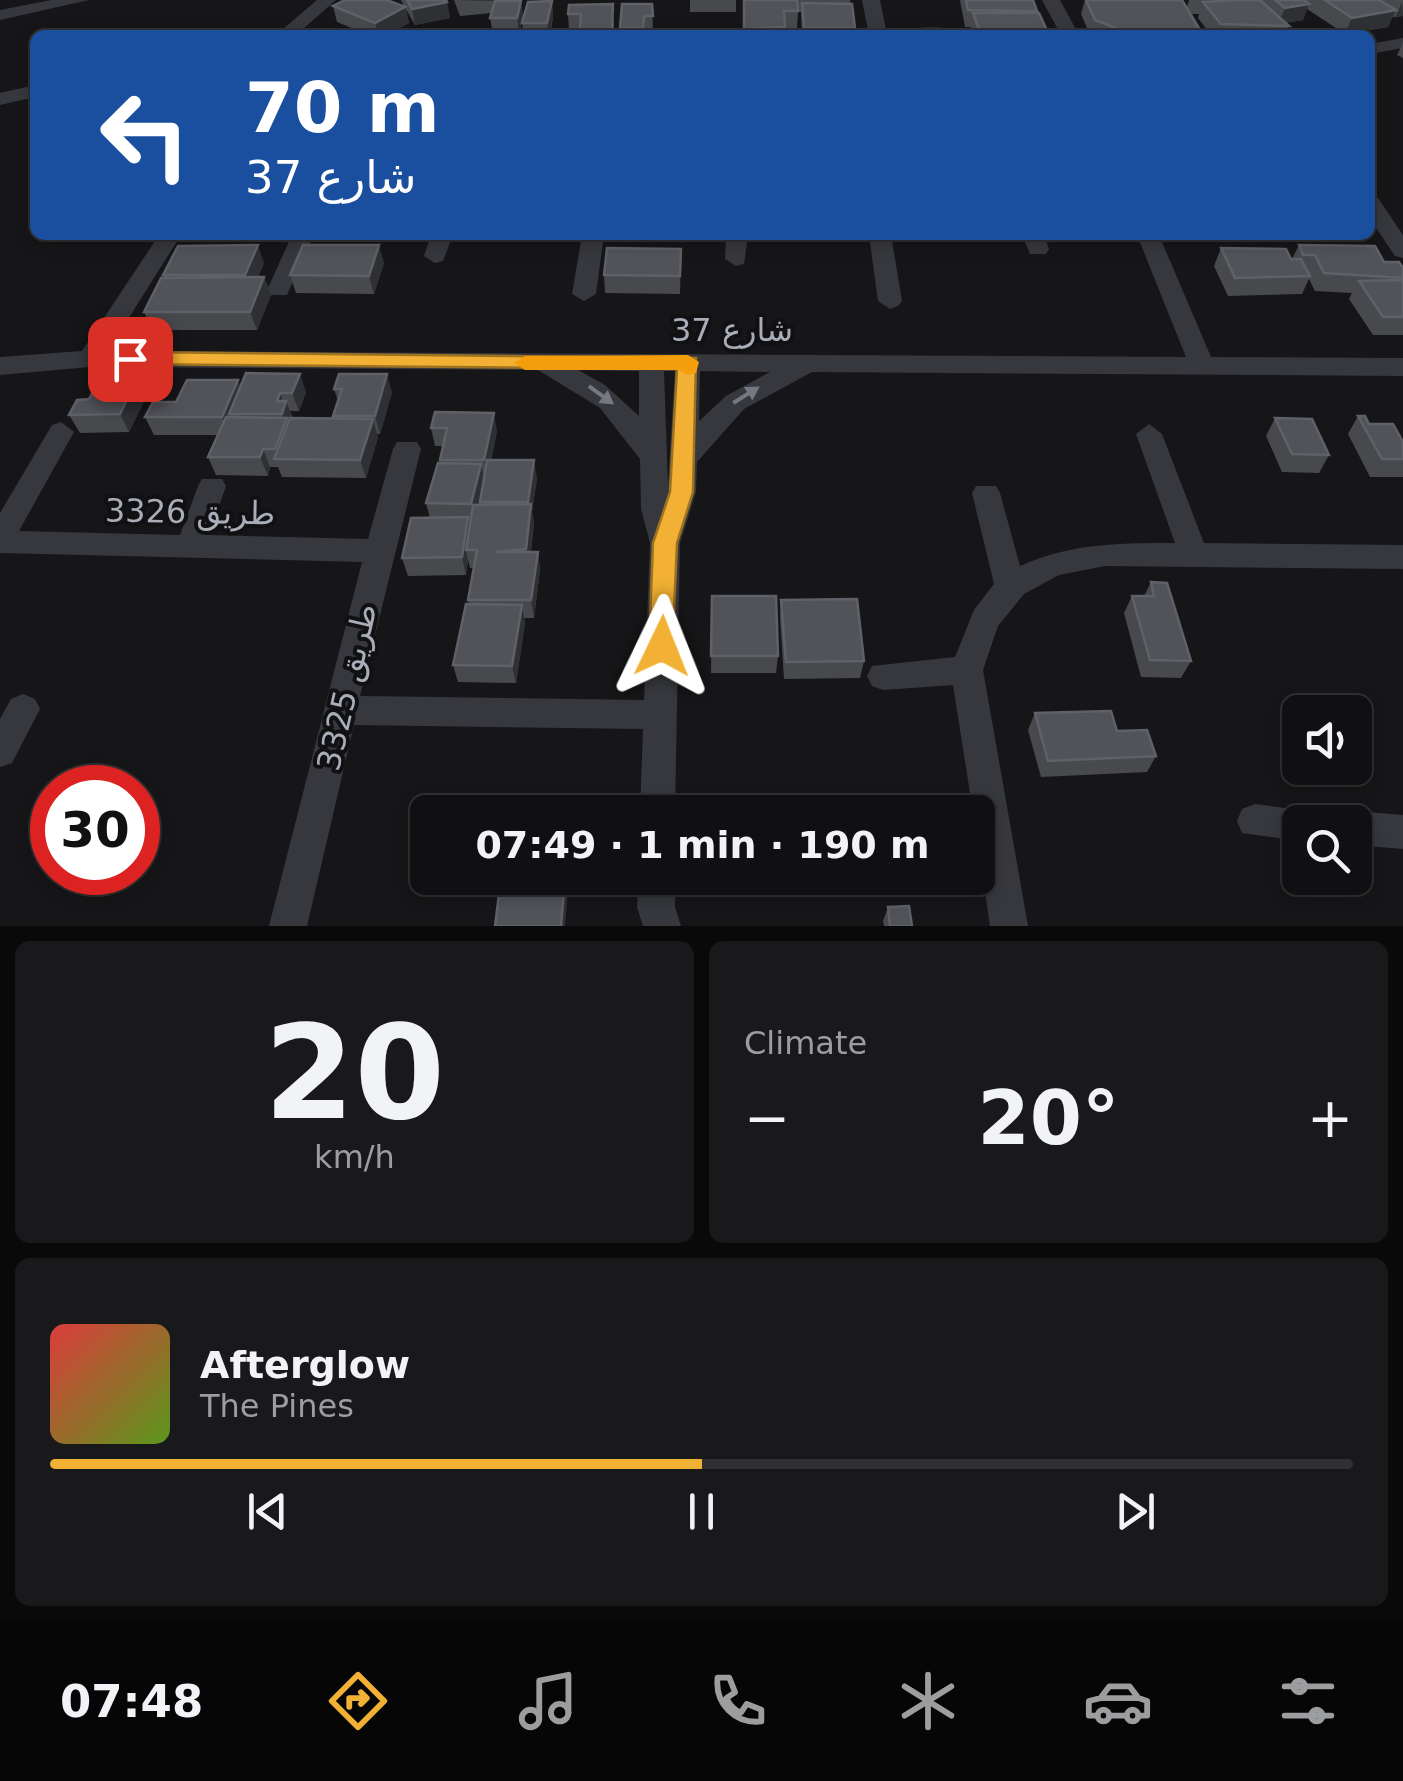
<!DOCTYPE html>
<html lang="en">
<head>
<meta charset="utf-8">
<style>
	:root { --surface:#101012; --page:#19191b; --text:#f1f3f6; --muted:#9c9d9f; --line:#303032; --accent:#f2b134 }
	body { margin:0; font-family:"DejaVu Sans",Cairo,sans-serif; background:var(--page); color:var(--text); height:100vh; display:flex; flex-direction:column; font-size:38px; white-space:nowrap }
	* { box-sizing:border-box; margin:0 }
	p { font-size:32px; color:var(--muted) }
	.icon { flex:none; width:55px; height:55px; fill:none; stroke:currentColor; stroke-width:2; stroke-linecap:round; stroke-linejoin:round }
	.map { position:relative; height:926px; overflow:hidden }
	.drawer { display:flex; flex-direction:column; gap:15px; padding:15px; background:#09090a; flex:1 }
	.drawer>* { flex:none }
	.guide { position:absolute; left:30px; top:30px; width:1345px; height:210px; border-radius:15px; box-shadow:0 5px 15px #0003,0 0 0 2px var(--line); background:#1a4fa0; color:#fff; overflow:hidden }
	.controls { position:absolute; left:1282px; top:695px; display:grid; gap:20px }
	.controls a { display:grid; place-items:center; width:90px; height:90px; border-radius:15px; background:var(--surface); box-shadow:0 5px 15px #0003,0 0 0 2px var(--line); font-size:50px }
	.speed { position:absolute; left:30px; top:765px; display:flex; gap:20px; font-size:50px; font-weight:700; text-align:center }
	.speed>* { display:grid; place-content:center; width:130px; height:130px; border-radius:50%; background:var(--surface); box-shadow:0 5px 15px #0003,0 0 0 2px var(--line); line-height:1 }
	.speed .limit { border:15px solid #d22; background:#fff; color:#111 }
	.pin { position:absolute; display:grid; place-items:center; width:85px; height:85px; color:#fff; margin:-42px; border-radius:20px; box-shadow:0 5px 15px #0006 }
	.me { position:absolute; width:110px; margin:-55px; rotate:2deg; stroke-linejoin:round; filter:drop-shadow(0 0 8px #0008) }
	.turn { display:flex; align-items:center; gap:35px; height:210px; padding:0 50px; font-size:45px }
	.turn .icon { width:130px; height:130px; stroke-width:2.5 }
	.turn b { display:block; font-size:70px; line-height:85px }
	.big { font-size:75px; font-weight:800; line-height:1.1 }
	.drawer .widget { flex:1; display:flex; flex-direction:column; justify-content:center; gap:15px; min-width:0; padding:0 35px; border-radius:15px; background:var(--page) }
	.drawer .dial { align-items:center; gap:0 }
	.dial b { font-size:130px; line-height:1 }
	.song { display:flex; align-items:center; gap:30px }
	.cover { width:120px; height:120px; border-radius:15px; background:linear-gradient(135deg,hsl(0 70% 55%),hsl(90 70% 35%)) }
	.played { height:10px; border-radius:5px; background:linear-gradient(90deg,var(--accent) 50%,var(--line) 50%) }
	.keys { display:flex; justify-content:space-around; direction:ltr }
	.heat { display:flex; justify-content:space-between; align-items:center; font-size:55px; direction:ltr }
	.drawer .tiles { flex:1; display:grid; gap:15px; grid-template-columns:1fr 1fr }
	.widget:last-child { grid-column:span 2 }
	.trip { position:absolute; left:410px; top:795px; width:585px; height:100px; border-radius:15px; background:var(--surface); box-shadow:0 5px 15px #0003,0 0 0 2px var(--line); font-weight:800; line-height:100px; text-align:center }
	.dock { display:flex; height:160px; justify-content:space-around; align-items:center; background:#060607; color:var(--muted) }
	.dock .icon { width:70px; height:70px }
	.dock .selected { color:var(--accent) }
	.dock b { font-size:45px; color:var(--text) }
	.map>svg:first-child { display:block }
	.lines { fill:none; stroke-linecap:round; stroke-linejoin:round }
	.street { fill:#37383d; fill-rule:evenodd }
	.wall { fill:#47494d }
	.shaded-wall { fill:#2f3033 }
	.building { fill:#525359; stroke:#5f6168; stroke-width:2.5 }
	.oneway { fill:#757881 }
	.route { fill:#f2b134; stroke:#9d7322; stroke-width:2.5 }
	.slow { fill:#f59e0b }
	.labels { text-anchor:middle; stroke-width:8; stroke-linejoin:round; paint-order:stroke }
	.street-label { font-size:32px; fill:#a8adb8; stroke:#111113 }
</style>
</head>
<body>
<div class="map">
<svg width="1403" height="926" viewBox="0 0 1403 926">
	<rect width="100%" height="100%" fill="#161618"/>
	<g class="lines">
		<path class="street" d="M52,0H89L0,20V10Z
			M317,0H336L296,35H276Z
			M862,0H880L887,35H869Z
			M1042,0H1060L1079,35H1061Z
			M1403,38V48L1370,54V44Z
			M35,85V97L0,105V93Z
			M1370,197L1378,198L1403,235V258L1395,256L1370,219Z
			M159,235H181L108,351L1186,357L1137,235H1159L1211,357L1403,358V376L812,372L744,409L697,462L696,492L680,543L675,812H640L643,729L354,725L307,926H269L362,562L0,553V513L52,425L61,422L74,432L19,531L180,535L198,486L202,479H222L226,486L209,535L368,539L393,449L397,442H417L421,449L360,696L644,700L650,543L641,509L640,459L600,408L538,370L90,367L0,375V357L82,351ZM578,370L639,371V416L605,385ZM664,371H675L668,485ZM700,371L770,372L726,396L699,421Z
			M292,235H314L287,295H271L267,290Z
			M431,235H453L443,261L435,263L424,256Z
			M582,235H604L596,294L584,301L572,294Z
			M726,235H748L744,264L736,266L725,259Z
			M869,235H891L902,301L898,306L890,309L878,301Z
			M1022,235H1044L1049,249L1046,254H1030Z
			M1149,424L1162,434L1204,543L1403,545V569L1105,566L1059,575L1024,594L998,626L983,670L1028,926H990L978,844V812H973L953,685L883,690L872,686L867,676L872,666L955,657L974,610L994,584L972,493L976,486H996L1000,493L1020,566C1071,543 1120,543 1175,543L1136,434Z
			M23,694L35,699L40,709L12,763L0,767V719L11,699Z
			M1255,804L1313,812L1317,822H1300V841L1242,833L1237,821L1242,809Z
			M1355,811L1403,815V849L1355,845V822H1340L1342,816Z
			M639,878H675V907L681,926H643L637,907Z"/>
	</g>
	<path class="wall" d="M401,0H446L450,18L415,25L406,9L409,23L386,35H369L337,22L333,6L404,7Z
		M454,0L521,1L523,17L519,34H493L490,18L492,13L460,16Z
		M690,0H736V12H690Z
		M744,0H850L855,28V35H802L801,12H798L797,28H785V35H743Z
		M960,0H1033L1037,13L1049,35H972L971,27H965Z
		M1085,0H1182L1187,8L1189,0H1403V16L1392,17L1388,27L1345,34L1307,9L1303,20L1285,23L1289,26L1285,35H1211L1198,18L1199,14H1192L1200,30L1198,35H1090L1081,14Z
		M552,1L553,18L550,35H524L522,23Z
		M652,4L653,32H644V35H620V28Z
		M569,5L614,20V35H580V30H569L568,14Z
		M1403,43V58L1397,55Z
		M1299,245L1384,262L1403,268V335H1373L1349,299L1352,293L1315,291L1309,279L1302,294L1228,296L1214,266L1221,248L1292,259Z
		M681,249L680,294L605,293L604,275Z
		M264,263L258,277H264L271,295L257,330H152L144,312L164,278L163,275Z
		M384,263L374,294L296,293L290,275Z
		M139,375L148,393L129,432L80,433L69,415L89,399Z
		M238,380L240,387L306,392L299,411H290L293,418H334L333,416L338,401L334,389L392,392L380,434H377L378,437L366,478L282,477L278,467H270L268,476L216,475L208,457L218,435H154L145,417L176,402Z
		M435,412L497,431L491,460L537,478L532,512L534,522L531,552H538L540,570L534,618H524L525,623L516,683L458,682L453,665L469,604L468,600L474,568H470L468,560L466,575L408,576L402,558L430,518L426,503L440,463L443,446H435L431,428Z
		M1358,416L1403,442V477H1370L1348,434Z
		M1275,418L1329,455L1319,473L1282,472L1266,436Z
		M1151,582L1191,661L1181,678L1141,677L1124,613L1132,596H1144Z
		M712,596L778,656L776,673H711Z
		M781,600L864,661L860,678L784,679L780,617Z
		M1035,713L1117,731L1156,756L1147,772L1041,777L1028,730Z
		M888,907L912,926H884L883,921Z"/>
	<path class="shaded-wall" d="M521,1L523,17L519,34L517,18Z
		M552,1L553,18L550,35H548L547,23Z
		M447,2L450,18L415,25L412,9Z
		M1402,2L1403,16L1395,18Z
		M1309,4L1303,20L1278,24L1285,8Z
		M405,7L409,23L386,35H378L375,23Z
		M1396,10L1388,27L1345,34L1352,18Z
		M258,245L264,263L252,293L245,275Z
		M379,245L384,263L374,294L369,276Z
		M264,277L271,295L257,330L250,312Z
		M300,374L306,392L299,411L292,393Z
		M387,374L392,392L380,434L375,416Z
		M139,375L148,393L129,432L120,414Z
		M238,380L245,398L229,414L234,426L230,435L222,417Z
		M280,393L285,407L286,401L293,419L279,459L275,449L285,423L277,401Z
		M494,413L497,431L488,478L484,460Z
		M373,419L378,437L366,478L360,460Z
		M263,449L270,467L268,476L260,457Z
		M534,460L537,478L532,512L534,522L529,567L526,549L530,513L528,502Z
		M481,464L485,482L475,522L471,504Z
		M468,517L472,535L466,550L468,560L466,575L462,557Z
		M538,552L540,570L534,618L531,600Z
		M522,605L525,623L516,683L512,666Z
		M565,878L568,890L565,926H561Z"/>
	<path class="building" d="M345,0H387L405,7L375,23L333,6Z
		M407,0H446L447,2L412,9Z
		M744,0H797L798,11H784L785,27L744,29Z
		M966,0H1033L1037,11L968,10Z
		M1086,0H1182L1200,30L1118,29L1095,20Z
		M1233,0H1260L1289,26L1221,24L1203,2Z
		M1275,0H1304L1309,4L1285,8Z
		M1325,0H1379L1396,10L1352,18Z
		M495,1H521L517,18H490Z
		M552,1L547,23H522L528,2Z
		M802,3L852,4L855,28H804Z
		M613,4L612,30H580L581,14H568L569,5Z
		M622,4H652L653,16H644L643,28H620Z
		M973,13H1039L1049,35H981Z
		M923,29H940L941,35H924Z
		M258,245L245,275H163L178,246Z
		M303,245H379L369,276L290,275Z
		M1299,245L1375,246L1384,262H1399L1403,268V278L1324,273L1315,255H1303Z
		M607,248L681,249L680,276L604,275Z
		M1221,248L1286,249L1291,259H1301L1310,276L1235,278Z
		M264,277L250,312H144L161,278Z
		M1403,280V317H1383L1359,281Z
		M246,373L300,374L292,393H280L277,401H286L282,414H229Z
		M339,374H387L375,416H333L342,389H334Z
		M139,375L120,414L69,415L77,400L89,399L101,376Z
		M187,380H238L222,417H145L153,402H176Z
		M435,412L494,413L484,460H440L447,428H431Z
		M1358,416H1365L1369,424H1393L1403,442V459H1382Z
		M226,417L287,418L275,449H263L260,457H208Z
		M290,418L373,419L360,460L274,459Z
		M1275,418L1312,419L1329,455L1292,454Z
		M487,460H534L528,502H480Z
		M438,463L481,464L471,504L426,503Z
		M531,504L526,549L496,552H538L531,600H468L477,550H466L473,505Z
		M468,517L462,557L402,558L411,518Z
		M1151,582L1167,583L1191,661L1150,660L1132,596H1154Z
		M712,596H776L778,656H711Z
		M857,599L864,661L786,662L781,600Z
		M466,604L522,605L512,666L453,665Z
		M1111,711L1117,731L1147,730L1156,756L1048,761L1035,713Z
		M501,878H565L561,926H495Z
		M909,906L912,926H890L888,907Z"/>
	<defs><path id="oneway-solid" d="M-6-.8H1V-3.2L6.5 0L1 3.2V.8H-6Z" transform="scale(2.5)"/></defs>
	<g class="oneway">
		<use href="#oneway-solid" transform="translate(601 395) rotate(36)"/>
		<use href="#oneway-solid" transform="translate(746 395) rotate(-32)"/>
	</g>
	<path class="route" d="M130,352L696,358L693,492L677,543L672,654L662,657L649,646L653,543L670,492L677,369L123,364L120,359Z"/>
	<path class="slow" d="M688,355L699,362L696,373L688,375L679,370H525L514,363L525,356Z"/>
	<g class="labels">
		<g class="street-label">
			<text x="732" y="341">شارع 37</text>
			<text transform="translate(190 512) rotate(1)" y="11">طريق 3326</text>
			<text transform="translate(347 687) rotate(-77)" y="11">طريق 3325</text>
		</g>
	</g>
</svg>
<div class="controls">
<a><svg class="icon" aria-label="sound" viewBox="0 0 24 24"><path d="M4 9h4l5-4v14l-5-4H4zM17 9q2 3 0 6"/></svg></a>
<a><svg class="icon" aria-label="search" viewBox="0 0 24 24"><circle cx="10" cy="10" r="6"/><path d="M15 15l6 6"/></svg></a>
</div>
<div class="speed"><div class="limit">30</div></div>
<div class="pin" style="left:130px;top:359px;background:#d93025"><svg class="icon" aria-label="arrive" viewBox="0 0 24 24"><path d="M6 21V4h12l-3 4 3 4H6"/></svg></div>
<svg class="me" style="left:662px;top:646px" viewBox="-20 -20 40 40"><path d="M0-17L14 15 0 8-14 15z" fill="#f2b134" stroke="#fff" stroke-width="4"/></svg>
<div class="trip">07:49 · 1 min · 190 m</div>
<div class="guide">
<div class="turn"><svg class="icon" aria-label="left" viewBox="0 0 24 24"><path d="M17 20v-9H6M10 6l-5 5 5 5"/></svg><div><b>70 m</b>شارع 37</div></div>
</div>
</div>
<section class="drawer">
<div class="tiles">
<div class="widget dial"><b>20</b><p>km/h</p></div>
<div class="widget"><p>Climate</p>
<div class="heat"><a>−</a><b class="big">20°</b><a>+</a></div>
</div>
<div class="widget">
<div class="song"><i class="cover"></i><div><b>Afterglow</b><p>The Pines</p></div></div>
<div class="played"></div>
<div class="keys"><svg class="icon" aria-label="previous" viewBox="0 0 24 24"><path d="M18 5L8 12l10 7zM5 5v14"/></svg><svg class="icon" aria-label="pause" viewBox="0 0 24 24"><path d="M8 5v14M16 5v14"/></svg><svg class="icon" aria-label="next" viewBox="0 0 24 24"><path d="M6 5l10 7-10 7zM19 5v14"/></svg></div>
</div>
</div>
</section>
<nav class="dock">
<b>07:48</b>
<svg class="icon selected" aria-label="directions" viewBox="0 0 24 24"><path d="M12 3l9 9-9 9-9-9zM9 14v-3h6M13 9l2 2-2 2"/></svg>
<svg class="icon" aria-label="music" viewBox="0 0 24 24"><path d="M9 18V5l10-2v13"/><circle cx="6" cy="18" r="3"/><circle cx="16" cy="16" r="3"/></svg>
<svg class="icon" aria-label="phone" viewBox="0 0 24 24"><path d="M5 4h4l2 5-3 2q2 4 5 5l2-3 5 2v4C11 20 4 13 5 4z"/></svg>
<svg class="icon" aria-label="climate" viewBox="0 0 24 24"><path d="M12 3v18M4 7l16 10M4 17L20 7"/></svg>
<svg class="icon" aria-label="car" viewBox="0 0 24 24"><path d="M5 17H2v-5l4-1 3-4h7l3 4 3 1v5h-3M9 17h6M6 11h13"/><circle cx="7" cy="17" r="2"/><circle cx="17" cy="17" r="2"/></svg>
<svg class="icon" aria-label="filters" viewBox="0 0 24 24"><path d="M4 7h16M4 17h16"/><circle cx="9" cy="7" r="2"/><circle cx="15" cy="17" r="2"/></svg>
</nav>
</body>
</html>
